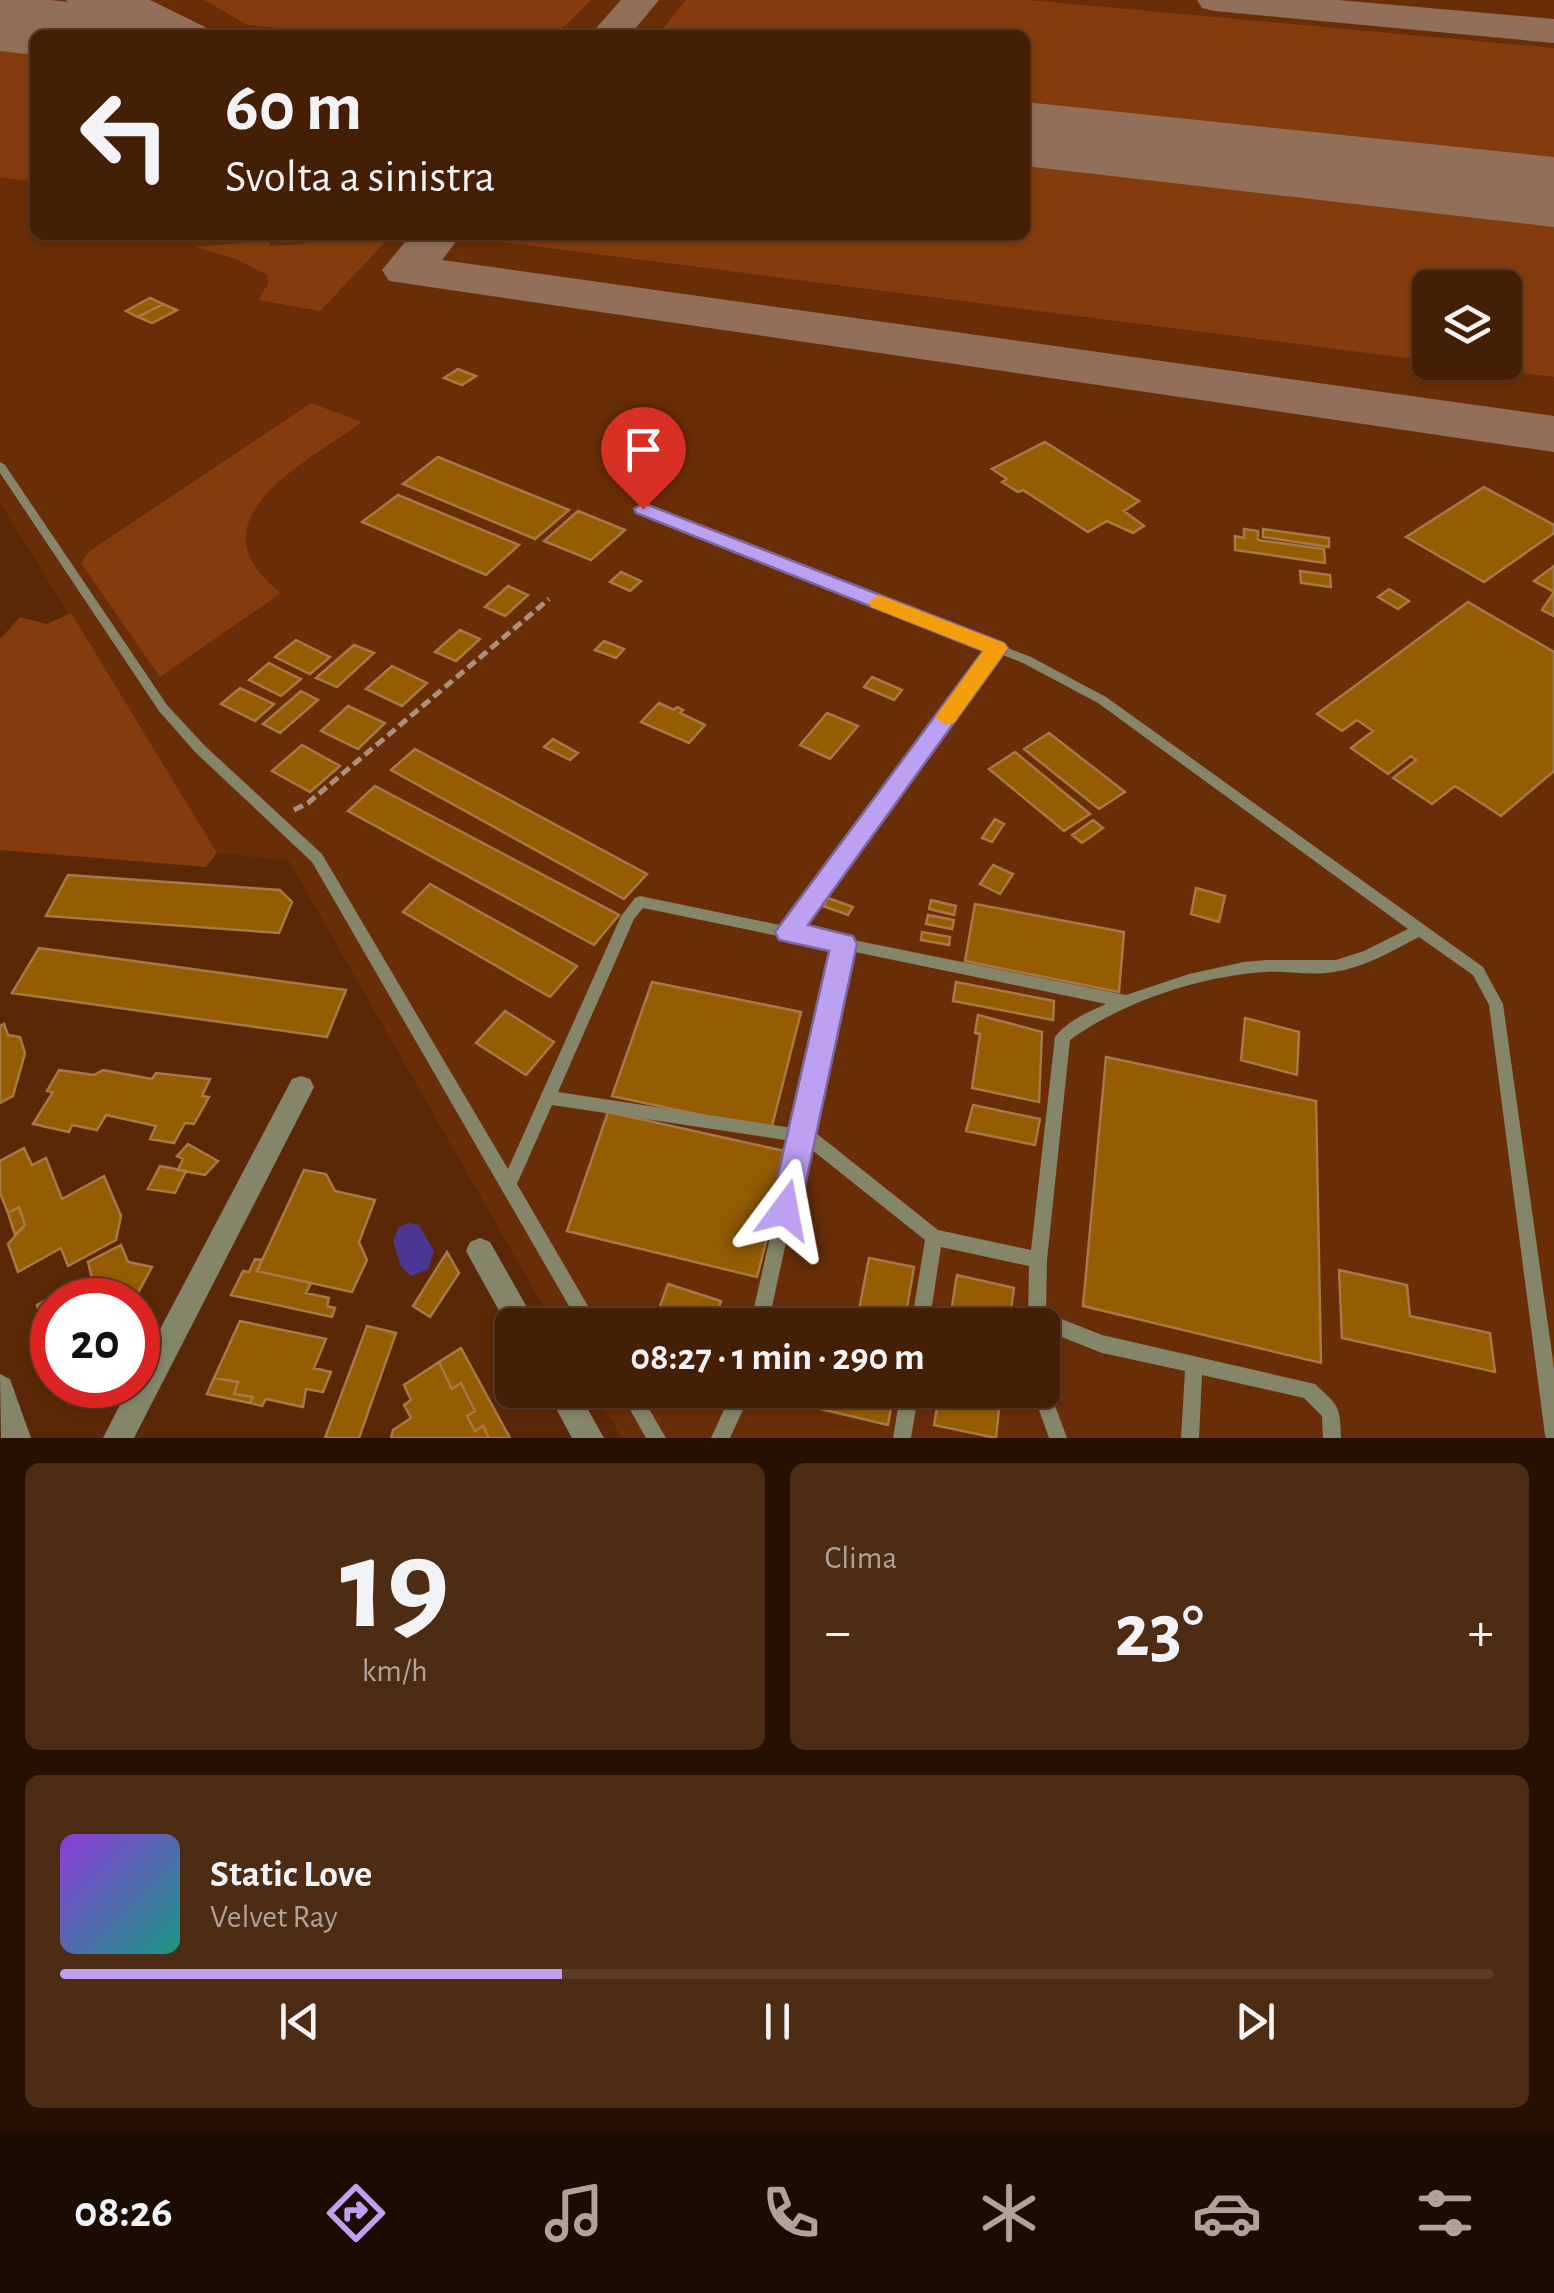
<!DOCTYPE html>
<html lang="it">
<head>
<meta charset="utf-8">
<style>
	:root { --surface:#441e05; --page:#4e2b13; --text:#f1f3f6; --muted:#afa29a; --line:#5c3c27; --accent:#bca0f2 }
	body { margin:0; font-family:"Alegreya Sans",sans-serif; background:var(--page); color:var(--text); height:100vh; display:flex; flex-direction:column; font-size:38px; white-space:nowrap }
	* { box-sizing:border-box; margin:0 }
	p { font-size:32px; color:var(--muted) }
	.icon { flex:none; width:55px; height:55px; fill:none; stroke:currentColor; stroke-width:2; stroke-linecap:round; stroke-linejoin:round }
	.map { position:relative; height:1438px; overflow:hidden }
	.side { display:flex; flex-direction:column; gap:25px; padding:25px; background:#251003; flex:1 }
	.side>* { flex:none }
	.top-card { position:absolute; left:30px; top:30px; width:1000px; height:210px; border-radius:15px; box-shadow:0 2px 8px #0004,0 0 0 2px var(--line); background:#441e05; color:var(--text); overflow:hidden }
	.fabs { position:absolute; left:1412px; top:270px; display:grid; gap:20px }
	.fabs a { display:grid; place-items:center; width:110px; height:110px; border-radius:15px; background:var(--surface); box-shadow:0 2px 8px #0004,0 0 0 2px var(--line); font-size:50px }
	.speed { position:absolute; left:30px; top:1278px; display:flex; gap:20px; font-size:50px; font-weight:700; text-align:center }
	.speed>* { display:grid; place-content:center; width:130px; height:130px; border-radius:50%; background:var(--surface); box-shadow:0 2px 8px #0004,0 0 0 2px var(--line); line-height:1 }
	.speed .limit { border:15px solid #d22; background:#fff; color:#111 }
	.pin { position:absolute; display:grid; place-items:center; width:85px; height:85px; color:#fff; margin:-102px -42px; border-radius:50% 50% 50% 0; rotate:-45deg; box-shadow:0 0 10px #0007 }
	.pin .icon { rotate:45deg }
	.me { position:absolute; width:110px; margin:-55px; rotate:13deg; stroke-linejoin:round; filter:drop-shadow(0 0 8px #0008) }
	.turn { display:flex; align-items:center; gap:35px; height:210px; padding:0 30px; font-size:45px }
	.turn .icon { width:130px; height:130px; stroke-width:2.5 }
	.turn b { display:block; font-size:70px; line-height:85px }
	.big { font-size:75px; font-weight:600; line-height:1.1 }
	.side .widget { flex:1; display:flex; flex-direction:column; justify-content:center; gap:15px; min-width:0; padding:0 35px; border-radius:15px; background:var(--page) }
	.side .dial { align-items:center; gap:0 }
	.dial b { font-size:130px; line-height:1 }
	.song { display:flex; align-items:center; gap:30px }
	.cover { width:120px; height:120px; border-radius:15px; background:linear-gradient(135deg,hsl(270 70% 55%),hsl(170 70% 35%)) }
	.played { height:10px; border-radius:5px; background:linear-gradient(90deg,var(--accent) 35%,var(--line) 35%) }
	.keys { display:flex; justify-content:space-around; direction:ltr }
	.heat { display:flex; justify-content:space-between; align-items:center; font-size:55px; direction:ltr }
	.side .tiles { flex:1; display:grid; gap:25px; grid-template-columns:1fr 1fr }
	.widget:last-child { grid-column:span 2 }
	.trip { position:absolute; left:495px; top:1308px; width:565px; height:100px; border-radius:15px; background:var(--surface); box-shadow:0 2px 8px #0004,0 0 0 2px var(--line); font-weight:600; line-height:100px; text-align:center }
	.tabs { display:flex; height:160px; justify-content:space-around; align-items:center; background:#1b0c02; color:var(--muted) }
	.tabs .icon { width:70px; height:70px }
	.tabs .on { color:var(--accent) }
	.tabs b { font-size:45px; color:var(--text) }
	.map>svg:first-child { display:block }
	.built { fill:#692e08; fill-rule:evenodd }
	.green { fill:#853c0c }
	.water { fill:#4b3894 }
	.lines { fill:none; stroke-linecap:round; stroke-linejoin:round }
	.taxiway { fill:#926f58; fill-rule:evenodd }
	.runway { fill:#926f58; fill-rule:evenodd }
	.building { fill:#955c02; stroke:#a67947; stroke-width:2.5 }
	.path { stroke:#ac8f7d; stroke-width:5; stroke-dasharray:10 5; stroke-linecap:butt }
	.service { fill:#85856a; fill-rule:evenodd }
	.minor { fill:#85856a; fill-rule:evenodd }
	.route { fill:#bca0f2; stroke:#7a689d; stroke-width:2.5 }
	.slow { fill:#f59e0b }
</style>
</head>
<body>
<div class="map">
<svg width="1554" height="1438" viewBox="0 0 1554 1438">
	<rect width="100%" height="100%" fill="#5b2807"/>
	<path class="built" d="M0,0H1554V1438H622L593,1390H1042V1325H554L289,861L217,853L0,503ZM35,35H1025V235H35ZM1430,288H1505V362H1430Z"/>
	<path class="green" d="M204,0H591L565,26L545,35H347L248,25Z
		M686,0H1028L1554,48V163L1025,107V35H658Z
		M0,46L35,50V182L0,177Z
		M1025,161L1554,220V377L1440,363L1505,362V288H1430V361L487,240L480,235H1025Z
		M318,235L388,239L320,311L258,300L268,284L267,275L236,259L196,247L270,240V246L304,244L305,237Z
		M311,403L362,422C305,463 187,521 281,593L160,677L81,563L90,551Z
		M71,613L217,853L206,867L0,850V639L20,617L47,624Z"/>
	<path class="water" d="M409,1223L419,1225L434,1251L428,1269L411,1276L401,1266L393,1241L399,1227Z"/>
	<g class="lines">
		<path class="taxiway" d="M66,0H150L205,27L210,35H161L126,17L71,8Z
			M621,0H659L630,35H590Z
			M1197,0H1338L1554,19V43L1215,11L1202,8Z
			M411,235H461L442,260L1554,416V452L389,281L382,270Z"/>
		<path class="runway" d="M0,0H50L109,6L143,15L157,35H35V55L0,51Z
			M1025,102L1554,157V227L1025,166Z"/>
	</g>
	<path class="building" d="M150,298L163,304L138,317L126,311Z
		M163,304L177,310L152,323L138,317Z
		M458,369L476,376L462,385L444,378Z
		M1045,442L1139,501L1124,511L1144,526L1133,533L1107,521L1088,532L1023,490L1018,492L1002,482L1007,479L992,469Z
		M438,457L569,510L535,539L403,484Z
		M1484,487L1554,525V533L1484,582L1406,537Z
		M398,495L519,545L486,575L362,522Z
		M578,511L625,530L591,560L544,541Z
		M1244,529L1258,531V540L1324,549L1325,563L1235,550V536L1244,538Z
		M1263,529L1329,538V547L1263,537Z
		M1554,566V616L1542,610L1554,592L1534,581Z
		M1300,571L1330,575L1331,587L1301,583Z
		M621,572L641,581L630,591L610,582Z
		M508,586L528,595L505,616L485,607Z
		M1389,589L1409,601L1398,609L1378,597Z
		M1468,602L1554,652V771L1501,816L1455,786L1432,804L1393,778L1416,760L1411,756L1388,774L1351,748L1373,731L1357,720L1342,731L1317,714Z
		M460,630L480,639L456,661L435,652Z
		M296,640L330,657L310,674L275,657Z
		M604,641L624,649L616,658L595,650Z
		M354,645L374,653L337,687L316,678Z
		M269,663L284,671L301,679L281,696L249,680Z
		M392,666L427,683L402,706L366,689Z
		M872,677L902,690L894,700L864,687Z
		M240,688L274,704L255,721L221,704Z
		M301,691L318,700L280,733L263,724Z
		M659,703L674,710L677,707L683,710L680,713L705,725L689,743L641,722Z
		M348,706L385,723L358,749L321,731Z
		M827,713L858,726L830,759L800,745Z
		M1049,733L1125,792L1099,809L1024,749Z
		M553,739L578,753L570,760L544,747Z
		M302,745L340,766L310,792L272,771Z
		M415,749L647,874L624,899L391,770Z
		M1015,752L1090,814L1064,831L989,769Z
		M375,786L619,915L594,945L348,811Z
		M995,819L1004,824L992,842L982,838Z
		M1093,820L1103,828L1082,843L1072,835Z
		M993,865L1013,874L1000,894L980,884Z
		M68,875L280,890L292,902L279,933L46,916Z
		M430,884L577,966L550,997L403,912Z
		M1196,888L1225,896L1219,922L1191,914Z
		M828,898L853,907L848,915L823,906Z
		M931,900L956,906L954,915L929,909Z
		M975,904L1124,932L1119,992L965,961Z
		M928,915L954,920L952,929L926,924Z
		M922,932L950,937L949,945L921,940Z
		M39,948L346,990L327,1037L12,993Z
		M652,982L801,1012L771,1130L612,1096Z
		M956,982L1054,1001L1053,1020L953,1001Z
		M505,1011L554,1042L526,1075L476,1043Z
		M978,1015L1042,1032L1039,1102L972,1088L980,1034L975,1033Z
		M1245,1018L1299,1032L1297,1075L1241,1060Z
		M4,1024L8,1035L20,1037L25,1053L13,1096L0,1103V1026Z
		M1106,1057L1316,1101L1321,1363L1083,1306Z
		M59,1070L94,1075L103,1070L152,1079L156,1073L210,1079L202,1096L209,1097L194,1124L185,1123L174,1143L150,1139L156,1126L106,1115L97,1130L72,1125L69,1132L33,1124L53,1092L47,1091Z
		M973,1105L1040,1119L1035,1145L966,1131Z
		M608,1112L789,1152L757,1277L567,1231Z
		M188,1144L218,1161L205,1175L178,1170L183,1159L177,1156Z
		M24,1148L32,1165L46,1158L62,1199L104,1176L121,1216L116,1240L68,1266L61,1248L18,1272L8,1244L25,1225L19,1207L8,1213L0,1193V1161Z
		M160,1166L186,1171L175,1193L148,1189Z
		M304,1170L326,1174L335,1191L375,1200L359,1242L367,1260L352,1292L257,1271Z
		M19,1207L25,1225L15,1235L8,1213Z
		M121,1245L128,1262L152,1267L134,1300H52V1352L37,1305L62,1290L81,1294L94,1286L88,1262Z
		M447,1252L459,1273L430,1317L413,1306Z
		M869,1258L914,1267L904,1325H856Z
		M255,1259L262,1260L257,1271L311,1283L306,1293L329,1298L327,1306L335,1308L332,1317L231,1295L243,1271L249,1272Z
		M1339,1270L1407,1285L1410,1316L1490,1333L1495,1372L1342,1338Z
		M957,1275L1014,1288L1009,1325H949Z
		M668,1284L721,1301L713,1325H653Z
		M240,1321L326,1339L314,1368L331,1372L323,1392L306,1389L303,1407L266,1399L262,1406L250,1403L253,1397L234,1394L238,1382L214,1378Z
		M367,1326L396,1333L359,1438H325Z
		M461,1348L510,1438H489L483,1426L475,1431L467,1416L475,1411L461,1383L452,1389L439,1362Z
		M439,1362L452,1389L461,1383L475,1411L467,1416L475,1431L483,1426L489,1438H391L393,1430L411,1418L404,1405L411,1400L404,1385Z
		M214,1378L238,1382L234,1394L253,1397L250,1403L207,1394Z
		M63,1385H95L87,1399L69,1404Z
		M815,1390H894L888,1425L812,1407Z
		M940,1390H1001L996,1438L934,1425Z"/>
	<g class="lines">
		<path class="path" d="M294,810L308,803L549,599"/>
		<path class="service" d="M0,462L5,465L167,705L205,746L322,854L508,1169L621,916L635,898L640,896L785,926L990,650L639,511L638,509L639,507H647L1031,657L1106,697L1483,967L1503,1004L1554,1368V1438H1546L1545,1435L1489,1005L1473,975L1419,937C1392,951 1365,967 1334,972C1311,976 1288,971 1265,972C1200,976 1122,1002 1070,1040L1047,1260L1046,1313L1102,1335L1315,1384C1339,1407 1340,1404 1341,1438H1323L1322,1416L1304,1398L1202,1375L1199,1438H1181L1185,1371L1102,1353L1044,1330L1042,1332V1325H1028L1029,1266L941,1247L929,1325H911L925,1240L807,1146L768,1325H750L792,1141L552,1105L517,1184L599,1325H580L312,862L195,752L159,711L0,473ZM1000,654L1023,663L1098,703L1408,929L1364,951L1336,960H1266L1244,962L1189,974L1126,995L799,929ZM643,908L836,948L795,1126L786,1127L558,1092L634,919ZM850,951L1106,1004C1088,1012 1067,1021 1055,1037L1031,1250L938,1230L811,1129Z
			M1042,1382L1047,1384L1067,1438H1049L1032,1390H1042Z
			M619,1390H638L666,1438H646Z
			M733,1390H752L730,1438H711Z
			M901,1390H919L911,1438H893Z"/>
		<path class="minor" d="M301,1076L310,1079L314,1087L310,1095L134,1438H103L130,1385H138V1371L292,1079Z
			M480,1238L490,1242L537,1325H512V1334L466,1251L470,1242Z
			M0,1374L10,1379L31,1438H1Z
			M546,1390H577L604,1438H572Z"/>
	</g>
	<path class="route" d="M643,503L1004,643L1008,648L808,925L853,936L857,944L800,1210L796,1220L785,1225L775,1220L770,1210L829,951L779,940L775,932L983,651L636,513L634,509Z"/>
	<path class="slow" d="M879,595L1004,643L1008,648L954,723L946,725L935,717L983,651L871,607L868,602Z"/>
</svg>
<div class="fabs">
<a><svg class="icon" aria-label="layers" viewBox="0 0 24 24"><path d="M12 4l9 5-9 5-9-5zM3 14l9 5 9-5"/></svg></a>
</div>
<div class="speed"><div class="limit">20</div></div>
<div class="pin" style="left:643px;top:509px;background:#d93025"><svg class="icon" aria-label="arrive" viewBox="0 0 24 24"><path d="M6 21V4h12l-3 4 3 4H6"/></svg></div>
<svg class="me" style="left:785px;top:1210px" viewBox="-20 -20 40 40"><path d="M0-17L14 15 0 8-14 15z" fill="#bca0f2" stroke="#fff" stroke-width="4"/></svg>
<div class="trip">08:27 · 1 min · 290 m</div>
<div class="top-card">
<div class="turn"><svg class="icon" aria-label="left" viewBox="0 0 24 24"><path d="M17 20v-9H6M10 6l-5 5 5 5"/></svg><div><b>60 m</b>Svolta a sinistra</div></div>
</div>
</div>
<section class="side">
<div class="tiles">
<div class="widget dial"><b>19</b><p>km/h</p></div>
<div class="widget"><p>Clima</p>
<div class="heat"><a>−</a><b class="big">23°</b><a>+</a></div>
</div>
<div class="widget">
<div class="song"><i class="cover"></i><div><b>Static Love</b><p>Velvet Ray</p></div></div>
<div class="played"></div>
<div class="keys"><svg class="icon" aria-label="previous" viewBox="0 0 24 24"><path d="M18 5L8 12l10 7zM5 5v14"/></svg><svg class="icon" aria-label="pause" viewBox="0 0 24 24"><path d="M8 5v14M16 5v14"/></svg><svg class="icon" aria-label="next" viewBox="0 0 24 24"><path d="M6 5l10 7-10 7zM19 5v14"/></svg></div>
</div>
</div>
</section>
<nav class="tabs">
<b>08:26</b>
<svg class="icon on" aria-label="directions" viewBox="0 0 24 24"><path d="M12 3l9 9-9 9-9-9zM9 14v-3h6M13 9l2 2-2 2"/></svg>
<svg class="icon" aria-label="music" viewBox="0 0 24 24"><path d="M9 18V5l10-2v13"/><circle cx="6" cy="18" r="3"/><circle cx="16" cy="16" r="3"/></svg>
<svg class="icon" aria-label="phone" viewBox="0 0 24 24"><path d="M5 4h4l2 5-3 2q2 4 5 5l2-3 5 2v4C11 20 4 13 5 4z"/></svg>
<svg class="icon" aria-label="climate" viewBox="0 0 24 24"><path d="M12 3v18M4 7l16 10M4 17L20 7"/></svg>
<svg class="icon" aria-label="car" viewBox="0 0 24 24"><path d="M5 17H2v-5l4-1 3-4h7l3 4 3 1v5h-3M9 17h6M6 11h13"/><circle cx="7" cy="17" r="2"/><circle cx="17" cy="17" r="2"/></svg>
<svg class="icon" aria-label="filters" viewBox="0 0 24 24"><path d="M4 7h16M4 17h16"/><circle cx="9" cy="7" r="2"/><circle cx="15" cy="17" r="2"/></svg>
</nav>
</body>
</html>
